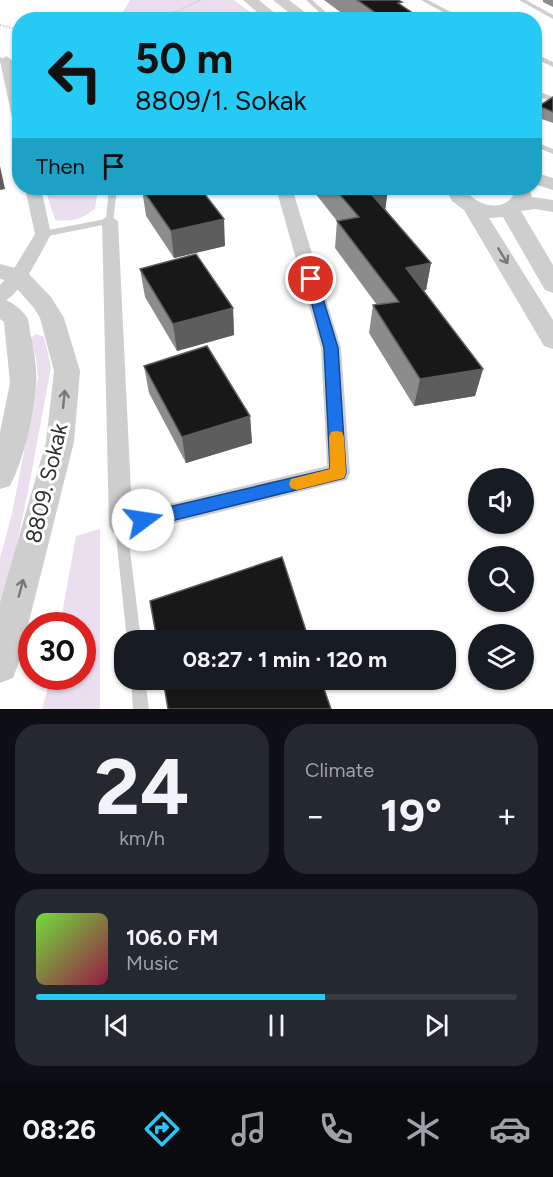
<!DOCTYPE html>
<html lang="en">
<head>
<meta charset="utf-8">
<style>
	:root { --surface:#171b24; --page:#242831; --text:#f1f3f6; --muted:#9ea1a6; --line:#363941; --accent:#25caf5 }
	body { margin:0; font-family:Figtree,sans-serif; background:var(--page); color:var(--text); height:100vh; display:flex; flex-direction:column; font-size:22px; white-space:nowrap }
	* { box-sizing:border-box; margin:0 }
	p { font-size:20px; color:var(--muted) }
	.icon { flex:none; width:33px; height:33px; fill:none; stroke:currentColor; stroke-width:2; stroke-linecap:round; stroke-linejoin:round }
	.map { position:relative; height:709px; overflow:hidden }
	.drawer { display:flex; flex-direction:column; gap:15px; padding:15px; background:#0d0f14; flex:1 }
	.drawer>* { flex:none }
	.banner { position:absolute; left:12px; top:12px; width:530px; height:183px; border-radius:24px; box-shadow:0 2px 4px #0004; background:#25caf5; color:#111; overflow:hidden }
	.controls { position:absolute; left:468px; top:468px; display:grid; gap:12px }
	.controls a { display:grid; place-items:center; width:66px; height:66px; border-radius:50%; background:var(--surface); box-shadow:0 2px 4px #0004; font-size:30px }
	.speed { position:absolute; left:18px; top:612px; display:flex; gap:12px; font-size:30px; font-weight:700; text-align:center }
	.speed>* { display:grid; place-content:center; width:78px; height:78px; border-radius:50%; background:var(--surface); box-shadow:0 2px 4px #0004; line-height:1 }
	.speed .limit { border:9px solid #d22; background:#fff; color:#111 }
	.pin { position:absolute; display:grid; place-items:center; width:51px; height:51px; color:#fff; margin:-26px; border:3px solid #fff; border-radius:50%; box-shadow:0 2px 6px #0007 }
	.me { position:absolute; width:66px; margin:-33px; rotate:76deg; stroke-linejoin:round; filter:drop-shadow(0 0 4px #0008) }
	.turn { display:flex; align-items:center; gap:21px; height:126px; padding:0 24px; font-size:27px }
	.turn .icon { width:78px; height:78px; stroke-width:2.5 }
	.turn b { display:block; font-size:42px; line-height:51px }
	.then { display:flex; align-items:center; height:57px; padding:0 24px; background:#0003; gap:12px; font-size:22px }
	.big { font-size:45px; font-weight:700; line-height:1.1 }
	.drawer .widget { flex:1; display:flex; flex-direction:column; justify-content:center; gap:9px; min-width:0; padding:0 21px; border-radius:24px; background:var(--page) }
	.drawer .dial { align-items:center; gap:0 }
	.dial b { font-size:78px; line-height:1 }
	.song { display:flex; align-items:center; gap:18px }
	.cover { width:72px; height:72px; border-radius:9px; background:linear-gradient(135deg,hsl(100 70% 55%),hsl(340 70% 35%)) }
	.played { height:6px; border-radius:3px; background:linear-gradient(90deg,var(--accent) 60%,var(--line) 60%) }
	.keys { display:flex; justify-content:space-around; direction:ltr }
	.heat { display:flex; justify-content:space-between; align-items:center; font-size:33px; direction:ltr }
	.drawer .tiles { flex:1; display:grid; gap:15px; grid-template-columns:1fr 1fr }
	.widget:last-child { grid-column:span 2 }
	.trip { position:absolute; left:114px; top:630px; width:342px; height:60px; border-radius:24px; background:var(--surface); box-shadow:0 2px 4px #0004; font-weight:700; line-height:60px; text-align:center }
	.tabs { display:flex; height:96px; justify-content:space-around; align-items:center; background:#090b0e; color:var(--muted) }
	.tabs .icon { width:42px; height:42px }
	.tabs .on { color:var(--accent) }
	.tabs b { font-size:27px; color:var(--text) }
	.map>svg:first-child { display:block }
	.green { fill:#eadeef }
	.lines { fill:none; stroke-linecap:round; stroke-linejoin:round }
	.path { stroke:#cecece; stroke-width:2; stroke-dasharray:1.5 1.5; stroke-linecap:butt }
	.service { fill:#cecece; fill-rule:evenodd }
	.minor { fill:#cecece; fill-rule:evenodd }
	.tertiary { fill:#cecece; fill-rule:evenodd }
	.wall { fill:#8c8c8c }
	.shaded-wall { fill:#5d5d5d }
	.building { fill:#181818; stroke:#5d5d5d; stroke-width:1.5 }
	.oneway { stroke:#787878 }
	.route { fill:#1a73e8; stroke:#114b97; stroke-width:1.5 }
	.slow { fill:#f59e0b }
	.labels { text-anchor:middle; stroke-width:6; stroke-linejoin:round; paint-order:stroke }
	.street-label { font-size:22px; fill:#313131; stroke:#fff }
</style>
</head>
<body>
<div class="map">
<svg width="553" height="709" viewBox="0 0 553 709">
	<rect width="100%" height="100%" fill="#fff"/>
	<path class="green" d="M130,0H234L251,13L218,19L125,20L123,12Z
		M45,188H98L95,209C82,219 72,222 55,220Z
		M36,334L44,337L51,367L29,486L12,568L0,607V558L12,514L38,378L36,358L30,339Z
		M100,529V709H42L51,677L82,676V626L60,625L76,536Z"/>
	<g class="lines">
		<path class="path" d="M158,20L201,0
			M0,25L20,30"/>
		<path class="service" d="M306,0H312L335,20H328Z
			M421,0H428L466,20H457Z
			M519,0H526L553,15V19Z
			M534,53L553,62V67L534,58Z
			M0,57L3,59V61L0,62Z
			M534,90L553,97V102L534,95Z
			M534,141L553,149V154L534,146Z
			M109,188H117L113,223L43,237L40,236L39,234L43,231L106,219Z
			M121,520L126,522L127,526L141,640H127L115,526L116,522Z
			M131,680H145L149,709H133Z"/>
		<path class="minor" d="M270,12L276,15L274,17L239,20Z
			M6,56L12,60L20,91V126L13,122L0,61Z
			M25,188H41L51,234C41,252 20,298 0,303V285L12,272L35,234Z
			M276,188H292L341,348L350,473L347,480L339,482L121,537L113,533L109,526L102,221L104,218L110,216L118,221L132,513L327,466L321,348Z"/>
		<path class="tertiary" d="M243,0H259L283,20H266Z
			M273,0H289L315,20H298Z
			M534,172L553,178V190L534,184Z
			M445,188H465C473,204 500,214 513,196L509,188H529L532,197L553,200V212L535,209L521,211L553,265V293L545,290L503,217L489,218L553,320V349L544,346L464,210L452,201Z
			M0,264L26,271L51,297L64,318L80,371L74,442L18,665L13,678L0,683V603L46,442L54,371L40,318L34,308L10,281L0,279Z
			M0,298C11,301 22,309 28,319C31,340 38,364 36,385C33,418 25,456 10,486L0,489V432L10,383L4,322L0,319Z"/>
	</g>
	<path class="wall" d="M324,0H398L401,5L423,20H351Z
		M543,0H553V7L543,2Z
		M553,97V123L536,117L539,106Z
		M311,188H388L385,210L431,263L426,290L423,291L483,369L475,396L414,406L369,333L373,305H377L335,248L337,221Z
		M142,189L225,246L174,258L146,216Z
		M140,269L233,308L234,335L177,351L145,297Z
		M144,366L250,416L252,443L186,463L149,393Z"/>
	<path class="shaded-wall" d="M0,166L5,189L0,190Z
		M377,188H388L385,212L367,189Z
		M224,219L225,246L174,258L171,231Z
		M431,263L426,290L401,296L406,268Z
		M233,308L234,335L177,351L173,324Z
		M483,369L475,396L414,406L420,379Z
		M250,416L252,443L186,463L182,437Z"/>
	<path class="building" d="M357,0H398L402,2L398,3L423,20H386Z
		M222,14L233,20H198Z
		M553,97V112L539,106Z
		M147,188H200L224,219L171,231L142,189Z
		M334,188H377L367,189L431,263L406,268L483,369L420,379L373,305L399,302L337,221L359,217Z
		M196,254L233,308L173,324L140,269Z
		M207,346L250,416L182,437L144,366Z
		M282,557L309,640H157L150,601Z
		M163,680H321L331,709H168Z"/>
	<defs><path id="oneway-shaft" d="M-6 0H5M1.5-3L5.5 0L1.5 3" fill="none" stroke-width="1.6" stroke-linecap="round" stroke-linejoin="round" transform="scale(1.5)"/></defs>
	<g class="oneway">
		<use href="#oneway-shaft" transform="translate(503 256) rotate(59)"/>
		<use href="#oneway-shaft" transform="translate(64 399) rotate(-84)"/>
		<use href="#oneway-shaft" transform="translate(21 588) rotate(-75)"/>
	</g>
	<path class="route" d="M311,275L317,279L338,348L346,473L344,478L143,528L137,526L135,520L137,515L143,513L330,469L324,348L305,279Z"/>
	<path class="slow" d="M336,431L342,432L344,437L346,473L344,478L297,490L291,488L289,484L291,479L330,469L329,437L331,432Z"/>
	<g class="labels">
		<g class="street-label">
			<text transform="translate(46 483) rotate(-77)" y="8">8809. Sokak</text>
		</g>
	</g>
</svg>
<div class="controls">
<a><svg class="icon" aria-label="sound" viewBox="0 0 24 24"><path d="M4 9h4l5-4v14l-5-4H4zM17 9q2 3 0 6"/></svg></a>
<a><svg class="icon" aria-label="search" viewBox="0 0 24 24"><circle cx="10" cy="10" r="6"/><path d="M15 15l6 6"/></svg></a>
<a><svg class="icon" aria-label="layers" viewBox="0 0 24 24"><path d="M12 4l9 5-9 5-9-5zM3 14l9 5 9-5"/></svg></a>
</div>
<div class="speed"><div class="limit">30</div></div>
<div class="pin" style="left:311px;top:279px;background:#d93025"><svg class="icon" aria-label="arrive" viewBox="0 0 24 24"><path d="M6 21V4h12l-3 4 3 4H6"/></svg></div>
<svg class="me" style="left:143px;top:520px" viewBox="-20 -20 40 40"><circle r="19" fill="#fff"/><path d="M0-13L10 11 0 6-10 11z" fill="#1a73e8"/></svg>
<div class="trip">08:27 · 1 min · 120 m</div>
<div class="banner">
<div class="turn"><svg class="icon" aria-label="left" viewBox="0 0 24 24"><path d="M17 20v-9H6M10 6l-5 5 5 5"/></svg><div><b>50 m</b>8809/1. Sokak</div></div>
<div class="then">Then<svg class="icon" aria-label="arrive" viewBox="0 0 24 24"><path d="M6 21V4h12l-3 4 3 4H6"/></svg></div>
</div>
</div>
<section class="drawer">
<div class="tiles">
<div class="widget dial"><b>24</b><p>km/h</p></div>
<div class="widget"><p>Climate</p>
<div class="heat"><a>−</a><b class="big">19°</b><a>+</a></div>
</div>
<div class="widget">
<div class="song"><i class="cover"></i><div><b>106.0 FM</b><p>Music</p></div></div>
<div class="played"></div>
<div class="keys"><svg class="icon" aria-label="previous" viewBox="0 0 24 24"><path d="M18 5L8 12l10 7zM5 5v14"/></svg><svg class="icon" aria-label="pause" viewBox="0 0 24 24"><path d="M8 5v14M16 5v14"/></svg><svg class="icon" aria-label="next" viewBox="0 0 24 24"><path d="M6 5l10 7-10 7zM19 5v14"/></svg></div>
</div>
</div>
</section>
<nav class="tabs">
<b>08:26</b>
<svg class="icon on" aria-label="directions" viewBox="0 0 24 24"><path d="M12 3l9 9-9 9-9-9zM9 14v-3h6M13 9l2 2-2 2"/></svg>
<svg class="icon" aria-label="music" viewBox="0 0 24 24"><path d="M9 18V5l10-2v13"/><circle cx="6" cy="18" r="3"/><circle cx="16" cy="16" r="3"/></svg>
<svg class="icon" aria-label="phone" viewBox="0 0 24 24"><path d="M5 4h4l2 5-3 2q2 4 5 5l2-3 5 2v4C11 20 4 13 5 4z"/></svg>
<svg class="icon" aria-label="climate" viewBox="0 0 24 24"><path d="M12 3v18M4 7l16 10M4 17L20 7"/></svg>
<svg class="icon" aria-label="car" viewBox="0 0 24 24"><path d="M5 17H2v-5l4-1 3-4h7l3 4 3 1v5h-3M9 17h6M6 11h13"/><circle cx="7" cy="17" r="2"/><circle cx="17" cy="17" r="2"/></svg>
</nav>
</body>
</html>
